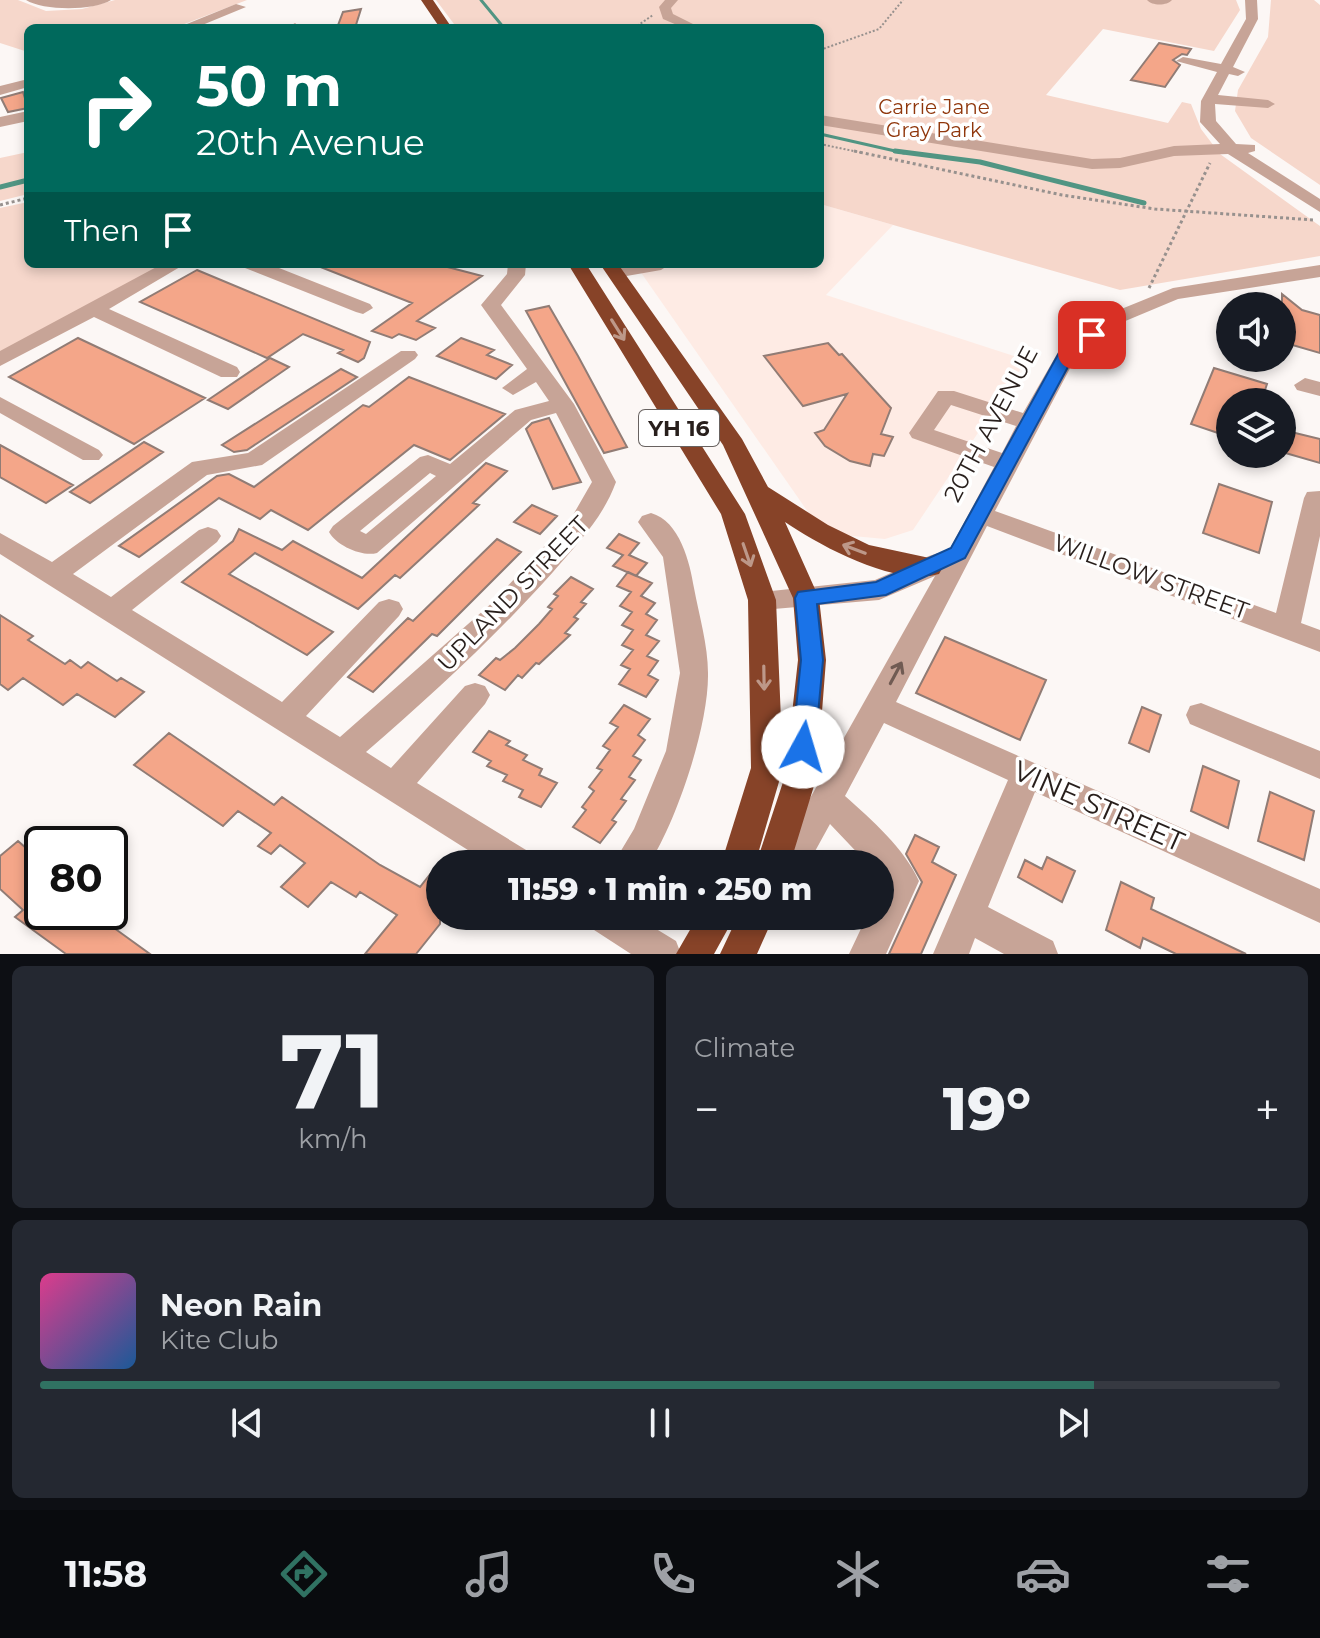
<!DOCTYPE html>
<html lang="en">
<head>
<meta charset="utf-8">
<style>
	:root { --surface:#171b24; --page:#242831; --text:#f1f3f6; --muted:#9ea1a6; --line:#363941; --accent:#307262 }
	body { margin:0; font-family:Montserrat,sans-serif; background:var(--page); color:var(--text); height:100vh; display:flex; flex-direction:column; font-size:30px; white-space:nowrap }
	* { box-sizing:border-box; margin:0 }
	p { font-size:26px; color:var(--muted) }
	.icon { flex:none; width:44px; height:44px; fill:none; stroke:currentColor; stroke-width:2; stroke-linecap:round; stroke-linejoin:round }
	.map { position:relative; height:954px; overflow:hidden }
	.drawer { display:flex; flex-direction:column; gap:12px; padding:12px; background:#0d0f14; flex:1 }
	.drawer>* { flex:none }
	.guide { position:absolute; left:24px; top:24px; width:800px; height:244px; border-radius:12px; box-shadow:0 4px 12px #0003; background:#00695c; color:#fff; overflow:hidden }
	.tools { position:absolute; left:1216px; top:292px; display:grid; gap:16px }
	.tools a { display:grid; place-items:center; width:80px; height:80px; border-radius:50%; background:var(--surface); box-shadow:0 4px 12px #0003; font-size:40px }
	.speed { position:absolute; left:24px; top:826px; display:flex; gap:16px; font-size:40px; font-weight:700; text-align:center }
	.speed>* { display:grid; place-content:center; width:104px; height:104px; border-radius:50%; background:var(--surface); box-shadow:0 4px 12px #0003; line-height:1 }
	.speed .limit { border:4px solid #111; border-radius:12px; background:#fff; color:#111 }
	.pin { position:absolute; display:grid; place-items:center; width:68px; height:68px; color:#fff; margin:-34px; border-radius:16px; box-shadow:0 4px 12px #0006 }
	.me { position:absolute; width:88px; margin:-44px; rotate:6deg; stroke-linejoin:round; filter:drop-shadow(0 0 6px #0008) }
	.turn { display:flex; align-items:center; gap:28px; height:168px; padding:0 40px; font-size:36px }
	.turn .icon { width:104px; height:104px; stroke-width:2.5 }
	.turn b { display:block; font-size:56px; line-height:68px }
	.then { display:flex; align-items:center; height:76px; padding:0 40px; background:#0003; gap:16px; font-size:30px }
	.big { font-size:60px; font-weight:800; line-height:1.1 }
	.drawer .widget { flex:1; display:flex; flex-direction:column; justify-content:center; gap:12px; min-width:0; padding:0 28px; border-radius:12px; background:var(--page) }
	.drawer .dial { align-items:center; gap:0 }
	.dial b { font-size:104px; line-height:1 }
	.song { display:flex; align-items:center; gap:24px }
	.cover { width:96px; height:96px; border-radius:12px; background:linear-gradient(135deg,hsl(330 70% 55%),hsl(210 70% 35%)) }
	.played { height:8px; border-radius:4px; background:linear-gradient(90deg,var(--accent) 85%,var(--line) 85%) }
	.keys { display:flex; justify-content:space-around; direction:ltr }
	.heat { display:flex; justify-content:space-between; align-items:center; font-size:44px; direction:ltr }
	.drawer .tiles { flex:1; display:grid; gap:12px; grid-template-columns:1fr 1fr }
	.widget:last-child { grid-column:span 2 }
	.trip { position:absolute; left:426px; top:850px; width:468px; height:80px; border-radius:40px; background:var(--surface); box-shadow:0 4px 12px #0003; font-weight:800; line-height:80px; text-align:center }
	.dock { display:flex; height:128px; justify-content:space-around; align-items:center; background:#090b0e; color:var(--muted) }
	.dock .icon { width:56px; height:56px }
	.dock .selected { color:var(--accent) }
	.dock b { font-size:36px; color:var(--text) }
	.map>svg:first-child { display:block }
	.built { fill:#feebe4 }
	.green { fill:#f6d7cb }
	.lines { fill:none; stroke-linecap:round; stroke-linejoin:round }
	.stream-far1 { stroke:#519583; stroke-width:3 }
	.stream { stroke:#519583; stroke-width:5 }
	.building { fill:#f4a689; stroke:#917c75; stroke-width:2 }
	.path-far1 { stroke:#97918e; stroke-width:2; stroke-dasharray:2 2; stroke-linecap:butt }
	.path { stroke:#97918e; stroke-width:3; stroke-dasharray:3 3; stroke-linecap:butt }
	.minor { fill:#c7a497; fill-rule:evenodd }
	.highway { fill:#874328; fill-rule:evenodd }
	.oneway { stroke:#bd9889 }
	.oneway2 { stroke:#705b53 }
	.route { fill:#1a73e8; stroke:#114b97; stroke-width:2 }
	.labels { text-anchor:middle; stroke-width:7; stroke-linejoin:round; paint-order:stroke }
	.far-park-label { font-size:20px; fill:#90370c; stroke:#fff }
	.shield { fill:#fff; stroke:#686260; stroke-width:2 }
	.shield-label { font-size:22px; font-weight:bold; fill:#281f1c }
	.street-label { font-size:24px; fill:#281f1c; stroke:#fff }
	.near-street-label { font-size:28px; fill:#281f1c; stroke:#fff }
</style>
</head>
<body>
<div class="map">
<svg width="1320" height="954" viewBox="0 0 1320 954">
	<rect width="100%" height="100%" fill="#fcf7f5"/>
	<path class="built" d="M820,204L893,225L826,295L1017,357L1024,364L913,530L885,539L842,535L824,526L808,512L635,264H820Z"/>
	<path class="green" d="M0,0H18L46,11L82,9L115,0H247L174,28H28V52L0,43Z
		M436,0H1236L1240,10L1214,51L1103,29L1046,95L1168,123L1182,102L1191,104L1201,129L1220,154L1320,226V256L1120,290L820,204V28H457Z
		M1271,0H1314L1320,5V185L1251,138L1235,111L1238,90L1268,37Z
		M28,152V194L0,201V158Z
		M28,202V264H177L0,362V208Z"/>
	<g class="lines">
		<path class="stream-far1" d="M481,0L504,28
			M820,134L904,153"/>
		<path class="stream" d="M895,151L980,162L1144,203
			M0,187L28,180"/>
	</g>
	<path class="building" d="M361,9L355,28H337L343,12Z
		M1159,43L1191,49L1187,55L1182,54L1173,60L1180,65L1165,87L1131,80Z
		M23,92L28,108L8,112L1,98Z
		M313,264H436L482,276L417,321L435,328L416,340L399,334L392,338L372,331L412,303Z
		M197,270L370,342L364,358L358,362L338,353L343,350L303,334L267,358L140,302Z
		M1282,294L1302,310L1320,315V353L1282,342Z
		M549,306L578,356L627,447L604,453L526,311Z
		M78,338L205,398L134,444L9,377Z
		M461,338L494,350L487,355L512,365L496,379L437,356Z
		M828,343L839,355L842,354L891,408L881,434L893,437L884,456L873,454L870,466L850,461L825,446L815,433L824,430L847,394L803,406L764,356Z
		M270,358L289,367L228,409L208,400Z
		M1214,368L1267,384L1261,402H1230V437L1191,424Z
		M341,369L357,377L247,450L234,452L222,445Z
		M409,377L505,414L450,460L414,445L308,530L271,510L260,519L219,498L139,557L119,546L217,476L229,474L254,487L363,405L369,407Z
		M549,418L581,482L553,489L526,429L532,423Z
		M1287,431L1320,439V463L1282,452Z
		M144,442L163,452L90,503L70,492Z
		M0,445L73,485L46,503L0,477Z
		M486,463L507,471L473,503L479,505L400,578L395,575L358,609L255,553L229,574L333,632L307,655L182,582L233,541L239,529L282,550L293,541L362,578Z
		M1219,484L1272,502L1259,553L1203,533Z
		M532,505L557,516L540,534L514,522Z
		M619,534L639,543L629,555L647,563L636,576L613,566L623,555L607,548Z
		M497,539L521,552L437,636L432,634L373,692L348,677L408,618L413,621Z
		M628,572L652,583L641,596L655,603L646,614L657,620L646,635L659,641L647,656L658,661L648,675L658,680L646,697L619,684L630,669L621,665L633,650L622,645L633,630L622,625L632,612L620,606L631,592L617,586Z
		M571,577L593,589L581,602L586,604L574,617L578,619L565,633L570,635L539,664L536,663L522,678L518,675L505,690L479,675L496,658L500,660L515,648L539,624L552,609L548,607L558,596L554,594Z
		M0,615L33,636L28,640L65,664L70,660L81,668L88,662L117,681L121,678L144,692L115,717L77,694L63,705L23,678L8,690L0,684Z
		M945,637L1046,680L1020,740L916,693Z
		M624,705L650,719L638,735L645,740L633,756L641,760L629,777L635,780L621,799L626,801L612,820L616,822L600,843L573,827L586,810L582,807L594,791L589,787L602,770L597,768L610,750L603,746L618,727L610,723Z
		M1142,707L1161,715L1149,752L1129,743Z
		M489,731L510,741L506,745L527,755L523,760L542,769L539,775L557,783L541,807L519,797L523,790L503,781L507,775L487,766L491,761L473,752Z
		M169,733L274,805L282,797L380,865L420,887L431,873L440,879V924L416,954H365L397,915L360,892L356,897L331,882L308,907L281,887L305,863L280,845L271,854L258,846L271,833L238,811L223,826L134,765Z
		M1203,766L1239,781L1228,828L1191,811Z
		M1270,792L1314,811L1304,860L1258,841Z
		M915,835L939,847L932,862L956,875L921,954H889L922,882L906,854Z
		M18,841L42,862V912H101L118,924L114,928L150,954H66L15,917L23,910L0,889V856Z
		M1047,857L1075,871L1062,902L1018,877L1025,860L1042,869Z
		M1121,882L1154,898L1151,909L1246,954H1176L1143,938L1140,948L1106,930Z"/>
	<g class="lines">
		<path class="path-far1" d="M634,28L653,15
			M820,50L879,29L903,0
			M820,144L863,153"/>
		<path class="path" d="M854,151L1062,195L1155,209L1314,220
			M0,205L28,198
			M1149,288L1210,163"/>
		<path class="minor" d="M26,0H111C94,11 43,11 26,0Z
			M665,0H678L671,8L673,14L701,28H684L663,19L659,7Z
			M1147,0H1172C1167,6 1152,6 1147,0Z
			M1245,0H1257L1258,19L1233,67L1245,72L1238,76L1229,74L1218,95L1268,100L1275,104L1268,108L1215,104L1216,121L1236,144L1255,145V151L1248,153L1320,199V212L1228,154L1174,156L1120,168L1092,169L820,125V115L1092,159L1120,158L1174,146L1220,144L1200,122L1201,101L1217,72L1176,61L1183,57L1221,64L1246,19Z
			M236,4L246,7L195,28H177Z
			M295,23L301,28H287Z
			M28,79V87L0,95V86Z
			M28,111V121L0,127V117Z
			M162,264H185L109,309L237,367L240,372L237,377H221L94,317L0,366V351Z
			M243,264H269L370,304L373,308L363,314L356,312L245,268Z
			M508,264H526L525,275L501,305L574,404L616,482C603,518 577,544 553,572C495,637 431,696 366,752L391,768L465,686L475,683L485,686L490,695L485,704L417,783L531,853L536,864H490L0,554V533L52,562L192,462L248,453L401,351H415L418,355L415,359L262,465L207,475L73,574L111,597L199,530L208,527L217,530L221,536L217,542L132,610L282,702L379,602L389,599L399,602L403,609L399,616L306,716L340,737L493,602L573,515L592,482L556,413L531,420L377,553C362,557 337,546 329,532L333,526L420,457L428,455L450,464L515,410L549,401L536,382L513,395L502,388L527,369L481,305L507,274ZM430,473L436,476L366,534L360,531Z
			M628,264H670L661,270L615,278L606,272L608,268Z
			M1320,265V277L1178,299L1123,322L1077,355L995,511L1276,613L1304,498L1307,492L1320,491V536L1301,623L1320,630V652L987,526L896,702L1320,889V923L1035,792L988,907L1053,941L1058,954H1004L975,938L969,954H933L1008,780L884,723L845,796C872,820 904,848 919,881L886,954H849L867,916H880V890L883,884L880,880V864H868L830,824L808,864H773L935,576L879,600L762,610L752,607L748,600L752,593L875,580L929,556L938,553L946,556L994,467L912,438L909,433L938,391H954L1023,413L1061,347L1109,314L1173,288ZM951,405L1016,426L1002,453L934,430Z
			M1305,378L1320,382V396L1297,390L1294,385Z
			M0,397L99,450L103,455L99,460H83L0,413Z
			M651,513C680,521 690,563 694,588C699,615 708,645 708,673C709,725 677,820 649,864H613L634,829L666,751L680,673L663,557L638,522L642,516Z
			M1201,703L1320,751V779L1190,724L1186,715L1190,706Z
			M586,916H635L676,941L681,954H631L591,928Z"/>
		<path class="highway" d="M421,0H433L452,28H440Z
			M568,264H586L745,514L776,600L783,768L755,864H721L751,768L748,600L721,514Z
			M600,264H618L742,439L768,487L828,525L869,545L939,560L943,567L939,574C896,587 820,546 785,522L819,598L826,660L817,776L790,864H756L785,776L798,660L793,598L723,445Z
			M698,916H735L714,954H676Z
			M738,916H774L757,954H720Z"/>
	</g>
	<defs><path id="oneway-shaft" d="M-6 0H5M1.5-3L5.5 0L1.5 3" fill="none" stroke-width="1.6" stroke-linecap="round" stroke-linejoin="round" transform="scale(2)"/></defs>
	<g class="oneway">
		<use href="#oneway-shaft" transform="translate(618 330) rotate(58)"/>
		<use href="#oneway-shaft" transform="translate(854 549) rotate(-159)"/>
		<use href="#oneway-shaft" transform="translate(747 555) rotate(71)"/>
		<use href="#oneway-shaft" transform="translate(764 678) rotate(89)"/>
	</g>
	<use class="oneway2" href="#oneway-shaft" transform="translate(896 673) rotate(-62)"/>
	<path class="route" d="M1092,330L1100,335L1075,354L965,558L886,595L817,604L823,660L815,747L812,754L803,757L795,754L792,747L801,660L795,598L798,592L876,582L951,548L1060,351Z"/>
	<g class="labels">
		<g class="far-park-label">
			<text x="934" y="114">Carrie Jane<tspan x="934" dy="23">Gray Park</tspan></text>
		</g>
		<rect class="shield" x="639" y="410" width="80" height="36" rx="6"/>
		<g class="shield-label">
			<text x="679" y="436">YH 16</text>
		</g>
		<g class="street-label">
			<text transform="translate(991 424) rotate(-62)" y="8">20TH AVENUE</text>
			<text transform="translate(1151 577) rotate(20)" y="8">WILLOW STREET</text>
			<text transform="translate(513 594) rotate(-46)" y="8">UPLAND STREET</text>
		</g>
		<g class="near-street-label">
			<text transform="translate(1099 806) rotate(24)" y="10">VINE STREET</text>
		</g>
	</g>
</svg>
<div class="tools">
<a><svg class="icon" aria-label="sound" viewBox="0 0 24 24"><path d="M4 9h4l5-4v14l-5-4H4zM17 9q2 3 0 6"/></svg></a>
<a><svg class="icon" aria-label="layers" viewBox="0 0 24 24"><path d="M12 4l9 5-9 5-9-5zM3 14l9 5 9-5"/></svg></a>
</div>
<div class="speed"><div class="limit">80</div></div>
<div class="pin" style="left:1092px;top:335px;background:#d93025"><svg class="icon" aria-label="arrive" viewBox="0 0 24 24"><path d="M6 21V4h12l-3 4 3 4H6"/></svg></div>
<svg class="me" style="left:803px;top:747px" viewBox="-20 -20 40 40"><circle r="19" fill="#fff"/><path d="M0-13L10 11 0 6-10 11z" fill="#1a73e8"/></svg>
<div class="trip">11:59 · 1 min · 250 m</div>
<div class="guide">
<div class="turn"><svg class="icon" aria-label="right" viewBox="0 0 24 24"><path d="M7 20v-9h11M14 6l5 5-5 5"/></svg><div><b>50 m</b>20th Avenue</div></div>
<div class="then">Then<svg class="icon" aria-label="arrive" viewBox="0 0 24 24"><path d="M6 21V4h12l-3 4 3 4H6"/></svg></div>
</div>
</div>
<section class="drawer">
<div class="tiles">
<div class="widget dial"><b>71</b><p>km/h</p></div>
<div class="widget"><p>Climate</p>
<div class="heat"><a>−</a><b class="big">19°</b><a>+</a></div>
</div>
<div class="widget">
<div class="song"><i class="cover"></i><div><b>Neon Rain</b><p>Kite Club</p></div></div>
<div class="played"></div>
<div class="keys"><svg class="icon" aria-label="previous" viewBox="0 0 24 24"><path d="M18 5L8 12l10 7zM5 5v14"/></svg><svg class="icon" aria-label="pause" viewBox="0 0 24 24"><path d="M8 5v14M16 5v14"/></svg><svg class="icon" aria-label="next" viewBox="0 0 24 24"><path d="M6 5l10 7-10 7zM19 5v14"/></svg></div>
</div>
</div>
</section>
<nav class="dock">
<b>11:58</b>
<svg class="icon selected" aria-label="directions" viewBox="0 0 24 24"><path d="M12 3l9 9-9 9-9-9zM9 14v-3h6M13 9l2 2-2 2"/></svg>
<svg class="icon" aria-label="music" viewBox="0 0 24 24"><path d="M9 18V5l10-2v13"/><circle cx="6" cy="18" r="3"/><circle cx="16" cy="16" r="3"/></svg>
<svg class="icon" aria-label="phone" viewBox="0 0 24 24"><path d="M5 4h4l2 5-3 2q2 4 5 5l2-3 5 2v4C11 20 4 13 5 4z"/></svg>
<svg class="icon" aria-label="climate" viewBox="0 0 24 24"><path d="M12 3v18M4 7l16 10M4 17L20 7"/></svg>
<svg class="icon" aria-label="car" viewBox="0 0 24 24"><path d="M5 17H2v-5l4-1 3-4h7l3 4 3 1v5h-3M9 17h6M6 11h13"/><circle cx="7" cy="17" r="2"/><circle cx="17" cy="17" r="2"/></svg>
<svg class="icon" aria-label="filters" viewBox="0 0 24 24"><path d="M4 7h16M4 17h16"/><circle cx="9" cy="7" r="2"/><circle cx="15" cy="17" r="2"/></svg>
</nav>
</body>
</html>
